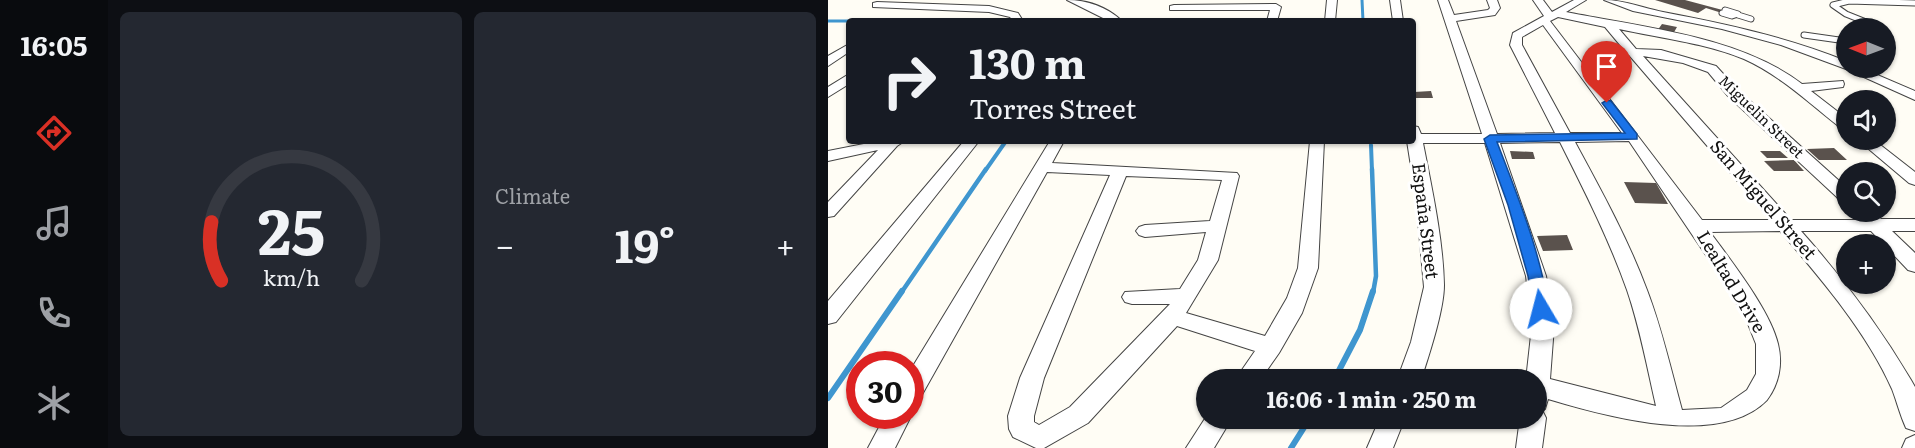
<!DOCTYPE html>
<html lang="en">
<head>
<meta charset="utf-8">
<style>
	:root { --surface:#171b24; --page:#242831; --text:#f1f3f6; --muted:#9ea1a6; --line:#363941; --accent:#d93025 }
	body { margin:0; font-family:Literata,serif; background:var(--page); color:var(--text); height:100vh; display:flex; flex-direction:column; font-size:22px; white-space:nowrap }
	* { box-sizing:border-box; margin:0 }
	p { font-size:20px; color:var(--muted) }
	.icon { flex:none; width:33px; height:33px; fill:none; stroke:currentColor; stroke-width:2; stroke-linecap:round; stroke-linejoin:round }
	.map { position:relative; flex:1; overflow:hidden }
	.sheet { display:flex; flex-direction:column; gap:12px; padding:12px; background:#0d0f14; width:720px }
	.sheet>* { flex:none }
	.banner { position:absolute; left:18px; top:18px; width:570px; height:126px; border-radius:6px; box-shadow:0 2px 4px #0004; background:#171b24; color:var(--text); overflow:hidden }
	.needle { width:39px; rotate:271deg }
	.controls { position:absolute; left:1008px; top:18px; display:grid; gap:12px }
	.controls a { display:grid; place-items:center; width:60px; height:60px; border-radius:50%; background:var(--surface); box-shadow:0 2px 4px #0004; font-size:30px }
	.speed { position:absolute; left:18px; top:351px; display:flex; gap:12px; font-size:30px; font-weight:700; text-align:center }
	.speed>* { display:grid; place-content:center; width:78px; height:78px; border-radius:50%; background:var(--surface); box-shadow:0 2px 4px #0004; line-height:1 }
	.speed .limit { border:9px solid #d22; background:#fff; color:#111 }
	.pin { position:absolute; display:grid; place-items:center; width:51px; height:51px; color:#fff; margin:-62px -26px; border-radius:50% 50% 50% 0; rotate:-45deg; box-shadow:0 0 6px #0007 }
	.pin .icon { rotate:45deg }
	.me { position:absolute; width:66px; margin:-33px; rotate:352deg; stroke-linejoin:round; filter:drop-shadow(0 0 4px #0008) }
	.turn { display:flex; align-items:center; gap:21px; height:126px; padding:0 24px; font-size:27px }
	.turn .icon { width:78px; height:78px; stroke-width:2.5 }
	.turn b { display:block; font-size:42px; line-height:51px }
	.big { font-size:45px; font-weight:700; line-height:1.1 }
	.sheet .tile { flex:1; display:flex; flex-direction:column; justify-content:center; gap:9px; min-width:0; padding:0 21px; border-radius:9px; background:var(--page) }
	.sheet .dial { align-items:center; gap:0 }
	.dial svg { height:156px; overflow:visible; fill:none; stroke:var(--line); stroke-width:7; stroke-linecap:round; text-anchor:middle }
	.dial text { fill:var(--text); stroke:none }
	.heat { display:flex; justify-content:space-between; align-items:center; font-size:33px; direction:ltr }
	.sheet .tiles { flex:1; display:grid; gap:12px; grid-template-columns:repeat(2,1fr) }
	.trip { position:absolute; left:368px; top:369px; width:351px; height:60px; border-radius:30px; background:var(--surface); box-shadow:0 2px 4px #0004; font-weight:700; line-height:60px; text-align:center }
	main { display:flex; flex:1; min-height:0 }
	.dock { display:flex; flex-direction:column; width:108px; justify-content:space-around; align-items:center; background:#090b0e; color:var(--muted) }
	.dock .icon { width:42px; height:42px }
	.dock .selected { color:var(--accent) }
	.dock b { font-size:27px; color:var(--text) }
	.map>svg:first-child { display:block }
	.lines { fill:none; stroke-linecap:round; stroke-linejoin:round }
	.stream-far3 { stroke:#3f96cf; stroke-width:3 }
	.stream-far2 { stroke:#3f96cf; stroke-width:4 }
	.stream-far1 { stroke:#3f96cf; stroke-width:4.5 }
	.stream { stroke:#3f96cf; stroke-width:6 }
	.building { fill:#5a524d }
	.service-casing { stroke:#444; stroke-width:7 }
	.minor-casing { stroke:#444; stroke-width:2 }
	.service { stroke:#fff; stroke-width:5 }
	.minor { fill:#fff; fill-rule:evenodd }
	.route { fill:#1a73e8; stroke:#114b97; stroke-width:1.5 }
	.labels { text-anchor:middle; stroke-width:6; stroke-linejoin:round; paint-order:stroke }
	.far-street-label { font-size:15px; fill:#111; stroke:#fff }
	.street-label { font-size:18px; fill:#111; stroke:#fff }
</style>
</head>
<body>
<main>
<nav class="dock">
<b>16:05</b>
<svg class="icon selected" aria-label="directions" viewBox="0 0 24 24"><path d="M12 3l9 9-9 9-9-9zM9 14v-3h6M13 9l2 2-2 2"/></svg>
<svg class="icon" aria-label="music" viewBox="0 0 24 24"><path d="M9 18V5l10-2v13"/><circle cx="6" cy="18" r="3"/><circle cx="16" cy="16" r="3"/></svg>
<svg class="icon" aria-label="phone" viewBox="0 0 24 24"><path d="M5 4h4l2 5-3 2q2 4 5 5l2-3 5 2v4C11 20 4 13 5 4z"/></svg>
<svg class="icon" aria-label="climate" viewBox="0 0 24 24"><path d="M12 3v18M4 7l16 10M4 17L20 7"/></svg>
</nav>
<section class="sheet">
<div class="tiles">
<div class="tile dial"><svg viewBox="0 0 100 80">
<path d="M14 69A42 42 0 1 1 86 69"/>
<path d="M14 69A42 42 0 0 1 9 39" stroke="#d93025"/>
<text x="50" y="56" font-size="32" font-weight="700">25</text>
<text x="50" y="72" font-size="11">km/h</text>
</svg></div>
<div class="tile"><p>Climate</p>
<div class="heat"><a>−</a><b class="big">19°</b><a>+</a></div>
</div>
</div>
</section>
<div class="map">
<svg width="1087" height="448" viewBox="0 0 1087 448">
	<rect width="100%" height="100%" fill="#fffdf5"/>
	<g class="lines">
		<path class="stream-far3" d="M534,0L535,21
			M0,21H29
			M63,21H86"/>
		<path class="stream-far2" d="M543,145L544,171
			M157,171L178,141"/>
		<path class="stream-far1" d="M544,169L548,276L545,293
			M73,293L158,169"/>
		<path class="stream" d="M506,380L532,330L545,291
			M0,398L74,291
			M463,448L482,418"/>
	</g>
	<path class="building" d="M827,0H857L902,12L897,14L878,8L870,13Z
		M834,24L849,27L845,34L829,31Z
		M603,91L605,98H587L586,92Z
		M1006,148L1019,160H991L979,149Z
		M682,151L705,152L707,159H684Z
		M932,151H952L960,158H939Z
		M966,160L976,171H946L936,161Z
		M796,182L828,183L840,204L807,203Z
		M739,235L745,250L715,251L709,236Z"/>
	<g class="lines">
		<g class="service-casing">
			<path id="service" d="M894,13L904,16L910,14L897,10
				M910,15L923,19
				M1053,28L1018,14L1005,5L1021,1L1087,3
				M976,35L1018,41"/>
		</g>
		<g class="minor-casing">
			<path id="minor" d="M239,0C259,0 279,7 294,21H281Z
				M499,0H509L507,21H497Z
				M562,0H572L575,21H565Z
				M610,0H620L626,15L660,10L662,8L659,0H669L672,8L667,15L628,21L669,134L727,133L682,45L685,33L716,16L705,0H715L724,12L746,0H758L738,12C813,27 912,36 974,84L1015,81L1016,84L1015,87L983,91L1018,118V129L1013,128C982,104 952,75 916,59C877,43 832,38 791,29L808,49L833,50L888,66L910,90L1018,187V201L1012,200L900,96L880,72L855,63L815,56L963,220H1032L1027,212H1045L1053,219H1087V231H1064L1087,253V272L1080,270L1043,231H973C1015,278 1051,326 1083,380L1087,387V431L1078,428C1072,415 1069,402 1064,389C1038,331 993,279 952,231L882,232C903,261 942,310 950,344C955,364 951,384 939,400C892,448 780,417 720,399L717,409L714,410L718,418L714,448H688L692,418H708V380H698L704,326L698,276L657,143H595C604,189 615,239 616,285C616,310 601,355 593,380H569L583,342L596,287L588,198L579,141H585V126L590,127L593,134H654ZM730,17L777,27L797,51L798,54L801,55L943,220H874L722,21ZM715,25L794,133H742L694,45V37ZM801,141L892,276L918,319L928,344V374L919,390L893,408L854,410C843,370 834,329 819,290C800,239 773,190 747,142ZM732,142C756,190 781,239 799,290C812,328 819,367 828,406L722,379L726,326L718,276L672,143Z
				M776,0C796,0 815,8 835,12C898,24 958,37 1018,61V68H1033L1087,91V100L1018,69L953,45L894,29L805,11Z
				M49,2L161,6L190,13L195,21H185L182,17L161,12L45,7V3Z
				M346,5L448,4L453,7L449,21H439L442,10H342V6Z
				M21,44V52L0,66V56Z
				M21,74V84L0,97V87Z
				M1030,140H1046L1087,172V185L1081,183Z
				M51,141L75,142L69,146L6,216L0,217V202L50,150L0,161V151Z
				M136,141H151L8,322L0,324V301Z
				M222,141H236L224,163L409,173L411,176L390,260L358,313L437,336L459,298L470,268L482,141H496L490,268L474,313L451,353L432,380H407L427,351L349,326L260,423L216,448H208L185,437L181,429L180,416L192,378L282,175L219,172L91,400L82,403V371ZM298,176L394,180L382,221L317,225L311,227L308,231L311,235L317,237L378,232L370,260L352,289L297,292L294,297L297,302L304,304H342L242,407L211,425L206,422V416L216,378Z
				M57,416H83L67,448H40Z
				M378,417L404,418L386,448H358Z
				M552,418H577L565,448H539Z
				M1087,435V448H1074L1078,439Z"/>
		</g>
		<use href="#service" class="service"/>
		<use href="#minor" class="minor"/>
	</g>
	<path class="route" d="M779,100L783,101L809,134V139L669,142C690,197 712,251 721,309L718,314H707L700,276L680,205L656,139L662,135L797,133L774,103Z"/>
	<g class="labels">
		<g class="far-street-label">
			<text transform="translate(933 117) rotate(44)" y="5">Miguelin Street</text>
		</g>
		<g class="street-label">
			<text transform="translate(935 200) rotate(49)" y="6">San Miguel Street</text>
			<text transform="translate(597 221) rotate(83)" y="6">España Street</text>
			<text transform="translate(903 282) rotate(59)" y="6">Lealtad Drive</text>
		</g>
	</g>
</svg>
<div class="controls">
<a><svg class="needle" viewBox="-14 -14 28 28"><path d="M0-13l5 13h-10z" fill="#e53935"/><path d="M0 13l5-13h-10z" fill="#9ea1a6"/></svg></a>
<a><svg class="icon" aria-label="sound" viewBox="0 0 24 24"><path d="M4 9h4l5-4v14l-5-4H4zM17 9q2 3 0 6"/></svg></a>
<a><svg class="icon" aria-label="search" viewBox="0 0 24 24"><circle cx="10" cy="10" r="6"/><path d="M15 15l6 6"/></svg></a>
<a>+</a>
</div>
<div class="speed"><div class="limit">30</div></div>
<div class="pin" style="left:779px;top:103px;background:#d93025"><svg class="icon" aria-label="arrive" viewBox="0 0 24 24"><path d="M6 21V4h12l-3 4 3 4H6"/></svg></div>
<svg class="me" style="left:713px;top:309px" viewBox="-20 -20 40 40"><circle r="19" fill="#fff"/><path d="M0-13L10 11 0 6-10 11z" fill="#1a73e8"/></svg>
<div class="trip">16:06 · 1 min · 250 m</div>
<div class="banner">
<div class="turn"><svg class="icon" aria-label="right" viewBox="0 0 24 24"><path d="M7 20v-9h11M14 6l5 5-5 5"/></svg><div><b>130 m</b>Torres Street</div></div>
</div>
</div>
</main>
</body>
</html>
